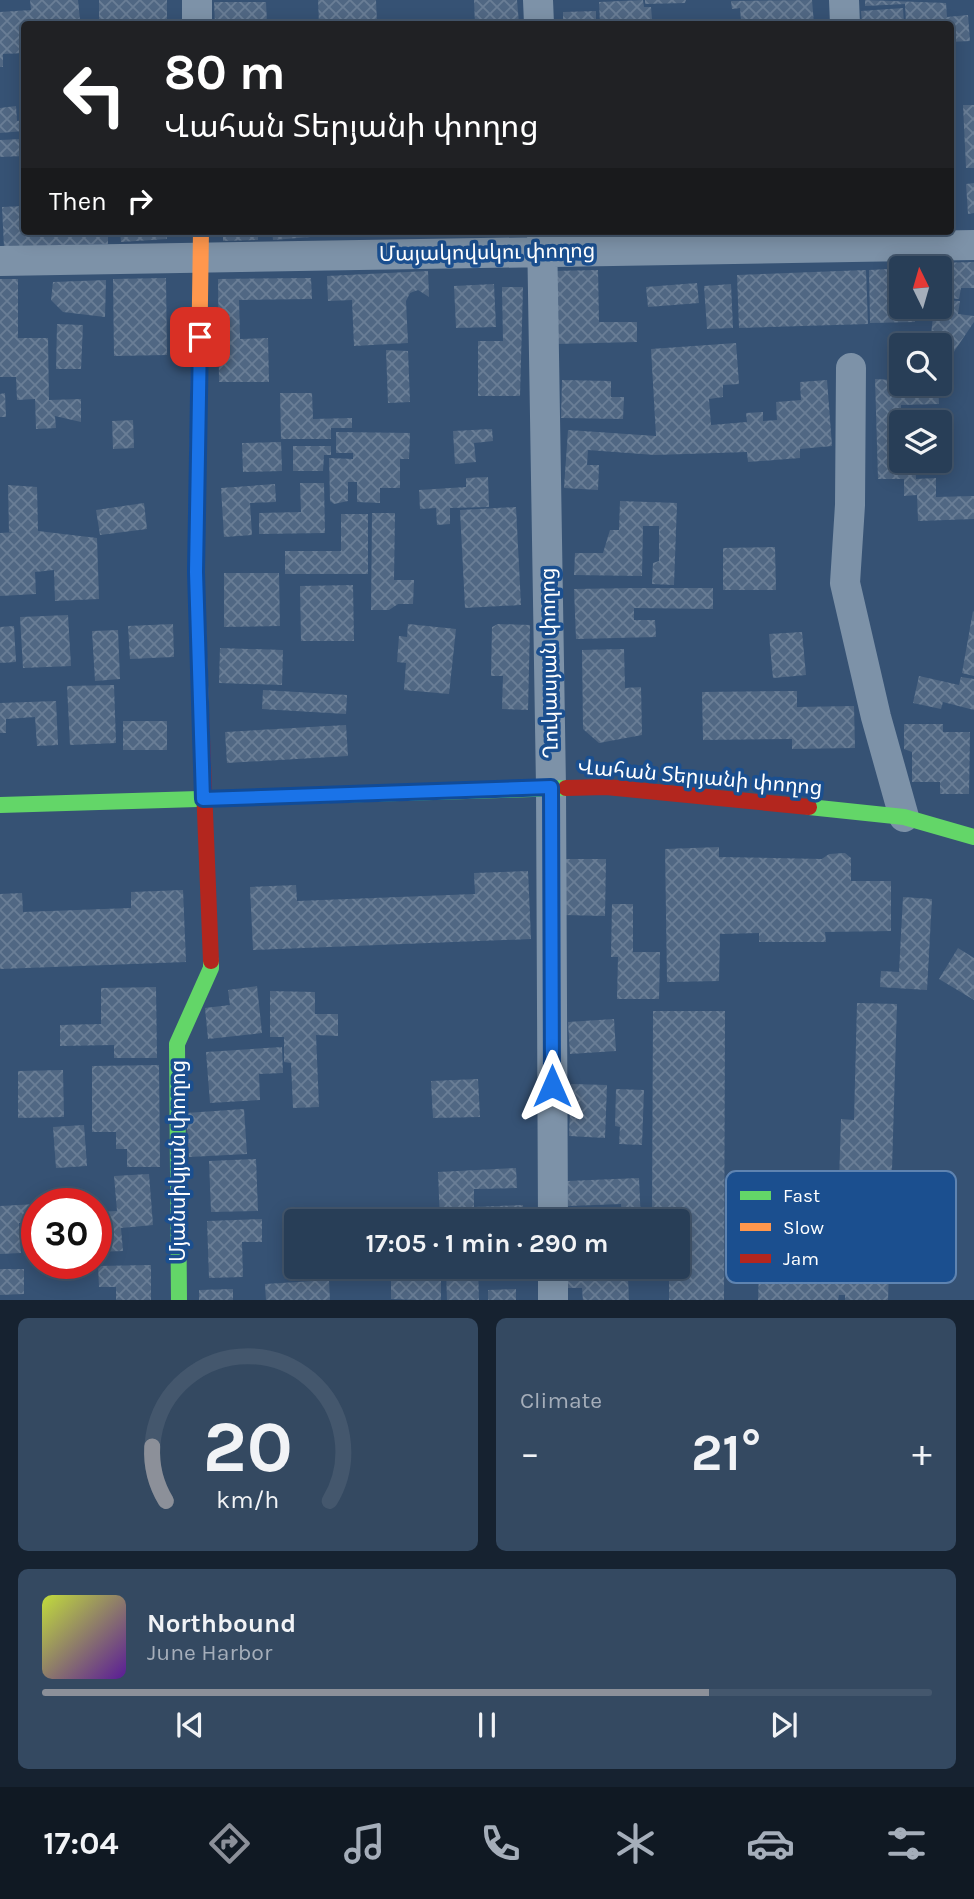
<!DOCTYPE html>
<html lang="en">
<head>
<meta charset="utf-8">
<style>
	:root { --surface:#283e57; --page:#344961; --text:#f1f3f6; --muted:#a5aeba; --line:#44576d; --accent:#8c9099 }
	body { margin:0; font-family:Karla,"Noto Sans Armenian",sans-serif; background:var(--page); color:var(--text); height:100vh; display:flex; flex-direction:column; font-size:26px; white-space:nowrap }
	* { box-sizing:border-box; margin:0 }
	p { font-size:23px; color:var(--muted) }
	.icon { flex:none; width:38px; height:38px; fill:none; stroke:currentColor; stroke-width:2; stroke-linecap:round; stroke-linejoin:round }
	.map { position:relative; height:1300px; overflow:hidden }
	.drawer { display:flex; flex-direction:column; gap:18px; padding:18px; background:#162230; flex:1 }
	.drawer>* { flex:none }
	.banner { position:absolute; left:21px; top:21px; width:933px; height:214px; border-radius:7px; box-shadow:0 4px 18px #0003,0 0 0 2px var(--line); background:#202124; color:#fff; overflow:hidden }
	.needle { width:46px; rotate:355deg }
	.buttons { position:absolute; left:889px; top:256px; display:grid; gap:14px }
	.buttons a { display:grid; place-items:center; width:63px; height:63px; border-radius:7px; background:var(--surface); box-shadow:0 4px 18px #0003,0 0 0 2px var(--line); font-size:35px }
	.speed { position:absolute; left:21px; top:1188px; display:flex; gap:14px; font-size:35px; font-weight:700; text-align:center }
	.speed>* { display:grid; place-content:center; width:91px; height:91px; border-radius:50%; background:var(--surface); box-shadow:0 4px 18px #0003,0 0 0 2px var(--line); line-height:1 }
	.speed .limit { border:10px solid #d22; background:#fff; color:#111 }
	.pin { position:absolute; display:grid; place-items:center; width:60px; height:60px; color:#fff; margin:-30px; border-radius:14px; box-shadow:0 4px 10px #0006 }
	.me { position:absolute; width:77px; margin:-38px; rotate:0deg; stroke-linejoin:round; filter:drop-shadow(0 0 5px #0008) }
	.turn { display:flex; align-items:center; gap:24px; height:147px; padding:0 28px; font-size:32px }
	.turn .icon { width:91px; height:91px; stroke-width:2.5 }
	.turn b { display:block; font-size:49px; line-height:60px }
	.then { display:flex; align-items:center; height:66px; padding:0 28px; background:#0003; gap:14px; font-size:26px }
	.big { font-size:52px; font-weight:700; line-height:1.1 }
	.drawer .tile { flex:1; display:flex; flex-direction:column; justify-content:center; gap:10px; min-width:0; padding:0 24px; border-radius:10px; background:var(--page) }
	.drawer .dial { align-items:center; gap:0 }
	.dial svg { height:182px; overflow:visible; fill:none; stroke:var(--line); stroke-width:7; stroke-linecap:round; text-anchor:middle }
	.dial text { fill:var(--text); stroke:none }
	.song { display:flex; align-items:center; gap:21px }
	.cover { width:84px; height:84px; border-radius:10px; background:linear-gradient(135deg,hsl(70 70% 55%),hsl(270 70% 35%)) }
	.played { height:7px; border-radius:4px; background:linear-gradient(90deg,var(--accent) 75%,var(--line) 75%) }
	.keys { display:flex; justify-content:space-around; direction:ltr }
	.heat { display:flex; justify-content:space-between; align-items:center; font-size:38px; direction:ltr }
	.drawer .tiles { flex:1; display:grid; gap:18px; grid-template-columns:1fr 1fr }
	.tile:last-child { grid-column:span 2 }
	.trip { position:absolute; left:284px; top:1209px; width:406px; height:70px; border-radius:7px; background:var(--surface); box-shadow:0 4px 18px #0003,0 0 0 2px var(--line); font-weight:700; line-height:70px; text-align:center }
	.dock { display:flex; height:112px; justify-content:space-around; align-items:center; background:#101923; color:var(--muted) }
	.dock .icon { width:49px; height:49px }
	.dock .selected { color:var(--accent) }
	.dock b { font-size:32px; color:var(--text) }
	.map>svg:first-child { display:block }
	.building { fill:url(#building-cross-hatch) }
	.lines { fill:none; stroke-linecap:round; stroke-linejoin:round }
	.street { stroke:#7d92a8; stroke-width:30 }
	.fast { stroke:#63d668; stroke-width:16 }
	.slow { stroke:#ff974d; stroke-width:16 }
	.jam { stroke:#b3261e; stroke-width:16 }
	.route-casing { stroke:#114b97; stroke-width:18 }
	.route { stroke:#1a73e8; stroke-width:12 }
	.labels { text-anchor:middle; stroke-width:7; stroke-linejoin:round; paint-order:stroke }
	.street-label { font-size:21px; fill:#fff; stroke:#1b4f8f }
	.key { fill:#1b4f8f; stroke:#5f84b1; stroke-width:2 }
	.key-label { font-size:19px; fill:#fff }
</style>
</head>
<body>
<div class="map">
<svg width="974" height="1301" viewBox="0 0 974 1301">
	<defs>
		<pattern id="building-cross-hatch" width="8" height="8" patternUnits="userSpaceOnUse" patternTransform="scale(1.75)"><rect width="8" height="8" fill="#506783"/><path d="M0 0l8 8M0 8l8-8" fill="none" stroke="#6a7e96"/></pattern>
	</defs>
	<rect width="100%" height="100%" fill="#365274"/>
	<path class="building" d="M30,0H78L80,20L24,24V53L3,54V67H0V12L31,10Z
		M99,0H167V24H99Z
		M318,0H376L377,24H319Z
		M474,0H517L519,24H475Z
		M643,0L644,7H651L652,19L600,24L599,2Z
		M645,0H686L685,3L645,4Z
		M812,0L814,24H731V21L741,20L740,8L732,9L731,1Z
		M865,0L946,3L947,17L968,15L970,41L950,42V24H906L905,4L865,6Z
		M214,2H266L267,24H215Z
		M903,8L904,24H862L861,11Z
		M596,11V24H563V12Z
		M963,105H974V168H966Z
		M16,106L17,121L24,120V131L0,133V108Z
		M22,139L23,156L0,157V140Z
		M974,183V213L968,214L966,184Z
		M24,206V231H108V244L4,247L2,207Z
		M120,231H166L167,239L121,242Z
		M223,231H258V240L223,241Z
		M272,231H360V233L273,240Z
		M974,262V288H961L959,299L940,298V268H901L900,285L897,264Z
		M888,269V282H895L896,296H901V306H915V322L870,323L869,270Z
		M598,270L599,322H637V342L555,344L553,271Z
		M866,270L868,324L739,328L737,275Z
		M428,271L429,297L418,290L410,293L406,301L408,343L354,346L352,300L328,301L327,276Z
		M166,278L167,355L114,356L113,279Z
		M311,278L312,299L239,300L240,339L268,338L269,382H219L218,279Z
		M0,279H18V338H48L49,400L81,399V422L55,416L56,428L36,429L35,399L17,400L16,377H0Z
		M106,280L105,317L63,312L51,300L53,282Z
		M697,283L699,303L648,307L646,287Z
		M494,284L496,327L456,328L454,286Z
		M731,284L733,328L707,329L704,286Z
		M502,287H523L520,396H478V341H503Z
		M940,300L960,301L958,314L974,316V322L949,359L940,356V345H930L934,306H940Z
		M57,324L83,325L81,369H56Z
		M736,343L739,384L723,385V397L709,399L711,425L747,422L746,413L763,412V421L777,420L776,402L801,400L800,382L827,380L832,446L800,449V458L748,462L747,452L655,455L588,450L587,465H599L598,490L564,488L568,430L656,436L651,349Z
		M386,350L408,351L410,402L388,403Z
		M875,379L938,383L939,404L901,405V460H915L916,479L936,478V497L974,496V519L918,521L917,495L904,496V479H878Z
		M562,380L611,381V397H624L623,419L561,418Z
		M5,393L6,417H0V394Z
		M280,393H312L313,419L352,418V428H331V439H281Z
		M133,420L134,448L113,449L112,421Z
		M492,429L493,441L474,443L476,462L455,464L453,431Z
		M336,432L410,433L409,459H400V488H380V503L357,502V482H348V501L334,504L330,501L329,458L353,459V453H336Z
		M281,442L282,471L243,472L242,443Z
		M293,446H331V455H324L323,471H293Z
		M488,477L489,507L450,508V524L437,525L436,508L420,509L419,490L466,487V478Z
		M300,483H324L325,533L259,534V513L301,512Z
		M275,484L276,502L250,503L252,535L224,537L221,488Z
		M8,485L37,487L38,531L97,538L99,599L55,601L54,570L35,572L36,594L0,596V533L17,532H9Z
		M620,501L677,503L674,585L652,584L653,563L659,561V526H643L642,576L574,575L575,553H603L610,530H619Z
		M144,503L147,529L100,535L96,510Z
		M516,507L521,605L465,608L460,510Z
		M372,513H395L394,580H414L413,604H398L389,610H371Z
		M341,514H368V574H285V551H341Z
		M775,547L776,590H723V548Z
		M224,573H279L280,626L224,627Z
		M353,585L354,641H301L300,586Z
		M633,588H713V609L634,608V620H655L656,637L576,639L574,589Z
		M973,611L974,612V676L962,673Z
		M68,615L71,666L23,668L20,617Z
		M173,624L174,657L130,659L128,626Z
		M408,624L456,629L449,694L404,690L406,663L397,662L399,636L407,637Z
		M498,624L530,625L528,710L502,709L503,676H491L492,627Z
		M14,626L16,662L0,663V627Z
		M118,630L120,679L95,681L92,631Z
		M802,632L806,675L773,678L769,634Z
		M220,648L283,650L282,685L219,683Z
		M624,649L625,688L641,687L642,735L599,743L583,729L582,650Z
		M919,676L959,685L961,677L974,679V710L943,702L941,709L913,703Z
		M114,685L116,743L70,745L67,686Z
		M263,690L347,695L346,714L262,709Z
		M797,691V707L854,706L855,748L792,749V739L703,740L702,692Z
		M56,701L58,745L37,746L35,717L6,719V733H0V703Z
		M123,721H167V750H123Z
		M904,724H943V732H970L969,794H940V782H912V752L904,749Z
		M346,725L348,756L227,763L225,732Z
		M719,847V857L822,859L829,854L845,853L851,858V881H891V931L825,932L826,942H759V933L720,934L719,981L667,982L665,849Z
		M565,859H606L605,916L564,915Z
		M528,871L531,939L253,950L250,887L296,885L297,901L475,894L474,873Z
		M183,890L186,962L0,969V894L22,893L23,912L131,908V892Z
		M903,897L932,899L927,990L880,987L881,971L899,972Z
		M612,904H633V952H660L659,999H617L618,957H611Z
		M958,948L974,958V1000L939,979Z
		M257,986L262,1033L208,1039L205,1008L230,1005L228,990Z
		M156,987L157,1058H114V1045L60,1046V1025L101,1024V988Z
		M270,991L315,992V1014H338V1036L316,1035L319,1107L293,1108L291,1063L284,1062V1037H270Z
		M857,1003L897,1004L888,1301H845V1295H839L838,1301H758L759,1272L860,1275L861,1229L797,1227L798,1181L839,1182L841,1119L854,1120Z
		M653,1011H725L724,1301H669V1267H677V1222H652Z
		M614,1019L616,1051L570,1054L568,1022Z
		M282,1047L283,1073L259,1074L260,1100L210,1103L206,1052Z
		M159,1065L160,1167H127V1149H116V1132H92V1066Z
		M63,1070L64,1117L18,1118V1071Z
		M478,1079L480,1117L433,1118L431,1081Z
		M571,1084L607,1085L605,1138L569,1136Z
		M616,1089L644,1090L642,1145L619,1144L620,1127L615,1126Z
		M244,1109L247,1154L189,1157L186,1113Z
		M84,1125L87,1166L56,1168L53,1127Z
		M256,1159L258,1211L211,1212L209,1161Z
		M516,1168L517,1188L474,1189V1207L523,1205L524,1222H440L438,1172Z
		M149,1174L153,1225L121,1228L123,1251L96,1252V1212L117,1211L114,1176Z
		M639,1178L641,1222H622L621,1204L568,1206L567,1181Z
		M37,1204V1222L19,1223L21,1253L0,1254V1206Z
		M262,1219V1242H242L243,1277L209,1278L207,1221Z
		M151,1265V1301H116V1287H99L98,1266Z
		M446,1267H478L479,1301H447Z
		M567,1267H604V1279L628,1278L629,1301H583L582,1288H568Z
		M0,1269H24V1294L0,1295Z
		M391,1277H441V1301L391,1299Z
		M329,1280L330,1301H266L265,1284Z
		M233,1289V1301H199V1290Z
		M516,1289V1301H488V1290Z"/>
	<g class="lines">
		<path class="street" d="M197,0V24
			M538,0L539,24
			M844,0L845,24
			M542,231L551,787L553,1222
			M0,261L974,245
			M851,368L850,505L845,583L876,717L904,817
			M553,1267V1301"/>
		<path class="fast" d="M0,805L566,788
			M809,807L904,817L974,837
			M179,1301L177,1044L211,968V961"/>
		<path class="slow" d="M201,231L196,573L201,713"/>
		<path class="jam" d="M201,713L211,961
			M566,788L606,787L809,807"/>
	</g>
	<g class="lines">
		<g class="route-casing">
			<path id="route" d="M200,337L196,572L203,799L551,787L552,1086"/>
		</g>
		<use href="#route" class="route"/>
	</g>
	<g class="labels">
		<g class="street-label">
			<text transform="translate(487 252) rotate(-1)" y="7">Մայակովսկու փողոց</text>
			<text transform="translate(549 663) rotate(-91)" y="7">Ղուկասյան փողոց</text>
			<text transform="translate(700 777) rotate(5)" y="7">Վահան Տերյանի փողոց</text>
			<text transform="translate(178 1161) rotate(-90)" y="7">Մյանսիկյան փողոց</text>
		</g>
	</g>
	<rect x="726" y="1171" width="230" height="112" rx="10" class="key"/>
	<rect x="740" y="1191" width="31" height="9" fill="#63d668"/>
	<rect x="740" y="1223" width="31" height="8" fill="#ff974d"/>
	<rect x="740" y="1254" width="31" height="9" fill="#b3261e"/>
	<g class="key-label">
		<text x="783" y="1202">Fast</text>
		<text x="783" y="1234">Slow</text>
		<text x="783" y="1265">Jam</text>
	</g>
</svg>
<div class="buttons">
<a><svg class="needle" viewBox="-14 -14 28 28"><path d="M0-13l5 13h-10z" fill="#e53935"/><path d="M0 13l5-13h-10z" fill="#a5aeba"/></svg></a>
<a><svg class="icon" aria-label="search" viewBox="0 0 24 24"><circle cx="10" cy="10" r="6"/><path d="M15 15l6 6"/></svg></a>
<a><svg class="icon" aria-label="layers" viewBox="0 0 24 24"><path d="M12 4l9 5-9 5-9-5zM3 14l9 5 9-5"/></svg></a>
</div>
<div class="speed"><div class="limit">30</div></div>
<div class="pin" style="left:200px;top:337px;background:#d93025"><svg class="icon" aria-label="arrive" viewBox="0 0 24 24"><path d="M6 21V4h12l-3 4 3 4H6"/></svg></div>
<svg class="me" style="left:552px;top:1086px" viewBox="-20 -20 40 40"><path d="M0-17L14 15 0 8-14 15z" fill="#1a73e8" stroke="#fff" stroke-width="4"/></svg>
<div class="trip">17:05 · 1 min · 290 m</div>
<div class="banner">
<div class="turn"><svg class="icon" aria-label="left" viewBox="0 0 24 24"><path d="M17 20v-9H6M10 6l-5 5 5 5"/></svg><div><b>80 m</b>Վահան Տերյանի փողոց</div></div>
<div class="then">Then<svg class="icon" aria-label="right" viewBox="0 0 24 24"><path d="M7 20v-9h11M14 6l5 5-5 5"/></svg></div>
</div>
</div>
<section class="drawer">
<div class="tiles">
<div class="tile dial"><svg viewBox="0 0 100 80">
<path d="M14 69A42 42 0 1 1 86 69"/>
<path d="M14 69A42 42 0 0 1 8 45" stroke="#8c9099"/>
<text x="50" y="56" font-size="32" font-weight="700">20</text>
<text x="50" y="72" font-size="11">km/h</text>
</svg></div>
<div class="tile"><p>Climate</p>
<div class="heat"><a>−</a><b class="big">21°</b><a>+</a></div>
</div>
<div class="tile">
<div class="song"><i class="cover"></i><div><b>Northbound</b><p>June Harbor</p></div></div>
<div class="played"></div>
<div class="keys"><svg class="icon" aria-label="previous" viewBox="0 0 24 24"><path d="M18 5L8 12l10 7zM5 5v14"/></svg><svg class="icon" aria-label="pause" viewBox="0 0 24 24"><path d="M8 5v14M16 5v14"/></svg><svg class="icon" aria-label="next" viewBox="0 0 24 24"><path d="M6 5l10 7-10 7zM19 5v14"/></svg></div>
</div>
</div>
</section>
<nav class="dock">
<b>17:04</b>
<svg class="icon selected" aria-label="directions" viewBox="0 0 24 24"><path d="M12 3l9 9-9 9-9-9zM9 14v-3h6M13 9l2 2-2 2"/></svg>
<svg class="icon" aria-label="music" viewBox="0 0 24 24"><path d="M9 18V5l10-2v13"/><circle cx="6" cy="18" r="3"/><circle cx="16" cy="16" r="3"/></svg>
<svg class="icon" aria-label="phone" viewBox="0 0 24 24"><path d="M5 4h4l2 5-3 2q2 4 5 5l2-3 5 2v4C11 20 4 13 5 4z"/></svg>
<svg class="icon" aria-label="climate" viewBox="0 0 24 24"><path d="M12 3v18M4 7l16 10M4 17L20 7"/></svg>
<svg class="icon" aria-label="car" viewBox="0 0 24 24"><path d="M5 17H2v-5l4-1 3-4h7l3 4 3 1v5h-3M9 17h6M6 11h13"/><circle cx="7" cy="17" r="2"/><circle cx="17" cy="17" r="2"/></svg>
<svg class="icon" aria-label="filters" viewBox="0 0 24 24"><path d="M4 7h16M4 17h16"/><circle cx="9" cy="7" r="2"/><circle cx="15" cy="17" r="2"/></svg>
</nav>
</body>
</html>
